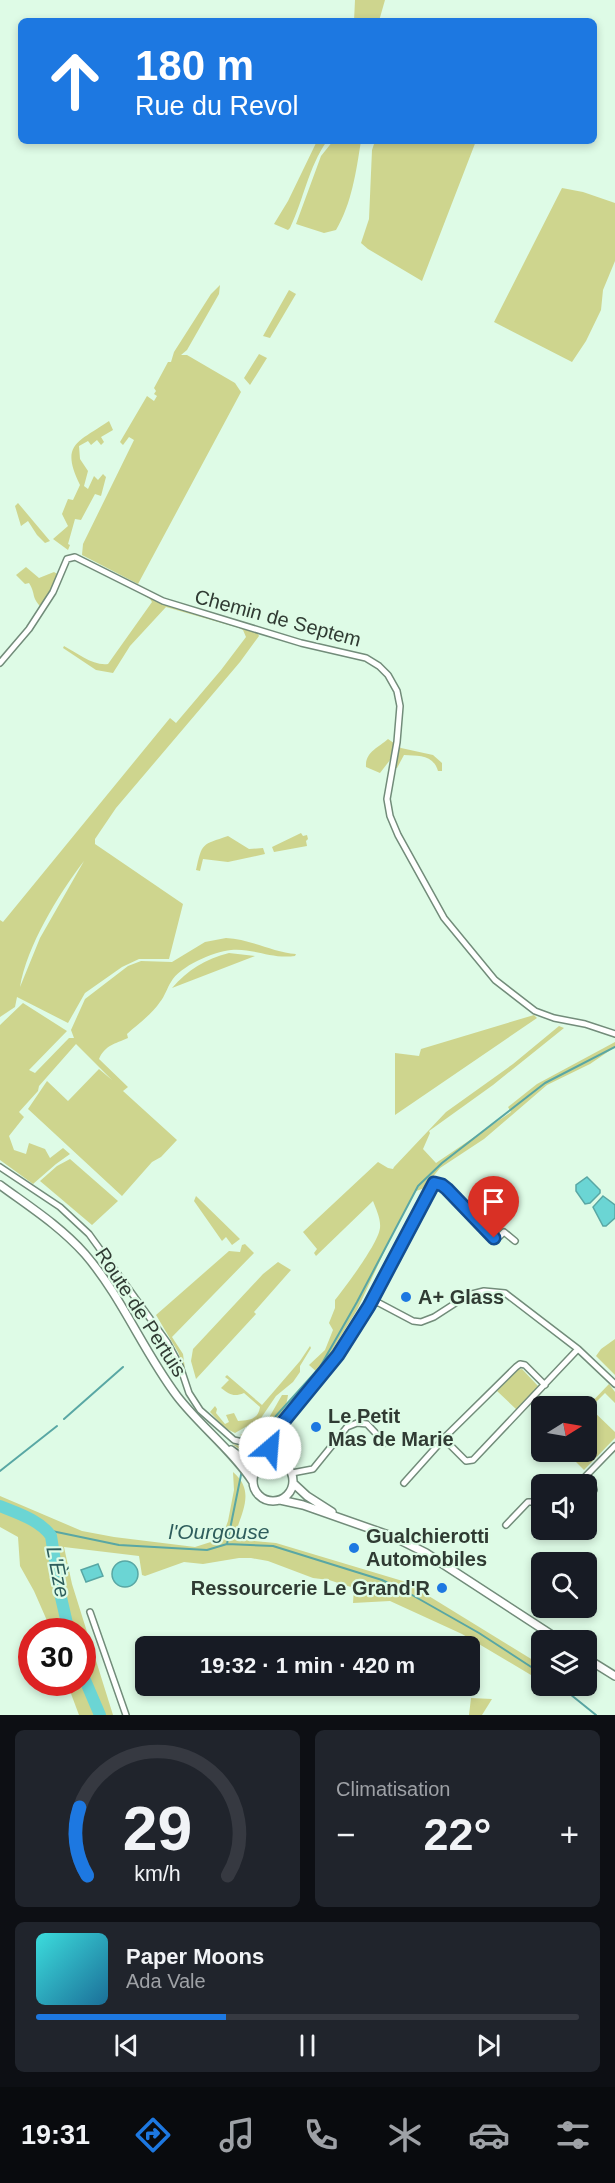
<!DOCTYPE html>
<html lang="fr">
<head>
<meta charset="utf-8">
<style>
	:root { --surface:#171b24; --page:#20242c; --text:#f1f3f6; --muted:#9ea1a6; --line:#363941; --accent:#1d78e1 }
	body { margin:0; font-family:Helvetica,sans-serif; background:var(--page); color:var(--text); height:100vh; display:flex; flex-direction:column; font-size:22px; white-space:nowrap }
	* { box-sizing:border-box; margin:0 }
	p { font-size:20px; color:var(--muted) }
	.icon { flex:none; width:33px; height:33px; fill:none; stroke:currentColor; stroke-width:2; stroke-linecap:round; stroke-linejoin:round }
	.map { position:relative; height:1715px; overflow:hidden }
	.details { display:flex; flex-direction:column; gap:15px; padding:15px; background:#0d0f14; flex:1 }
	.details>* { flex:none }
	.top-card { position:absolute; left:18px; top:18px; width:579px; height:126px; border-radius:9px; box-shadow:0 3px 9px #0003; background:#1d78e1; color:#fff; overflow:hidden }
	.needle { width:39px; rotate:79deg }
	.fabs { position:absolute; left:531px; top:1396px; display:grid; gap:12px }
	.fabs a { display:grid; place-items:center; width:66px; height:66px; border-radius:9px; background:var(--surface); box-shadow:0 3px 9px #0003; font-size:30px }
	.speed { position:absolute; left:18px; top:1618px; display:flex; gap:12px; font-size:30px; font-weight:700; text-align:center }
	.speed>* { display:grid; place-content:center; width:78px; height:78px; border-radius:50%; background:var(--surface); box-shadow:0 3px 9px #0003; line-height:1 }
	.speed .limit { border:9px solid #d22; background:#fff; color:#111 }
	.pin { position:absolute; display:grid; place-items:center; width:51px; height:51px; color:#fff; margin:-62px -26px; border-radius:50% 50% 50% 0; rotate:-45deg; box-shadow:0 0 6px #0007 }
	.pin .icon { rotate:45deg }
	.me { position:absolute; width:66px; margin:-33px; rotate:27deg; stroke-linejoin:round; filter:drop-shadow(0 0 4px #0008) }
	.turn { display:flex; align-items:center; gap:21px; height:126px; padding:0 18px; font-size:27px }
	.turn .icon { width:78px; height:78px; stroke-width:2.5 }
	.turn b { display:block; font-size:42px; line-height:51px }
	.big { font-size:45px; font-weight:700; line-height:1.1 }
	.details .tile { flex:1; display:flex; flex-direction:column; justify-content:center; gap:9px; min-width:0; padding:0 21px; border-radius:9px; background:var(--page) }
	.details .dial { align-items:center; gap:0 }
	.dial svg { height:156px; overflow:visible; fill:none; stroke:var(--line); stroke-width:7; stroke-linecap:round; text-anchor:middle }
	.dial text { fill:var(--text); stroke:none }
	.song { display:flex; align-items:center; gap:18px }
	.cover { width:72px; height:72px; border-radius:9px; background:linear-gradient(135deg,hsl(180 70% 55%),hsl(200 70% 35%)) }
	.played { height:6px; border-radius:3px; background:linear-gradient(90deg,var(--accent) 35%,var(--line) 35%) }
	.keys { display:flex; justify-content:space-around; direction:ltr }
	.heat { display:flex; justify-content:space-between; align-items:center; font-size:33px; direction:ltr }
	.details .tiles { flex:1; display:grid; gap:15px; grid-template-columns:1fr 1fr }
	.tile:last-child { grid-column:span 2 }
	.trip { position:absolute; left:135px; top:1636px; width:345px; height:60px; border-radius:9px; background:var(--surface); box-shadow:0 3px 9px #0003; font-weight:700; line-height:60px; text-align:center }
	.menu { display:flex; height:96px; justify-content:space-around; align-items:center; background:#090b0e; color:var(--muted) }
	.menu .icon { width:42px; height:42px }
	.menu .current { color:var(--accent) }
	.menu b { font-size:27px; color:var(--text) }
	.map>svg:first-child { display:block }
	.green { fill:#ced58e; fill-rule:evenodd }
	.water { fill:#6bd5d4; stroke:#59a7a4; stroke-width:1.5 }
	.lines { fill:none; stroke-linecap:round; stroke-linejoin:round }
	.stream { stroke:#59a7a4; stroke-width:2 }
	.river { stroke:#6bd5d4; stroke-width:12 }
	.minor-casing { stroke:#728c7a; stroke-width:8 }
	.secondary-casing { stroke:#728c7a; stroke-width:10 }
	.minor { stroke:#fff; stroke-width:5 }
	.secondary { stroke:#fff; stroke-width:7 }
	.route-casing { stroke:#134e92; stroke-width:15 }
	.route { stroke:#1d78e1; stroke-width:10 }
	.poi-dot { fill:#1d78e1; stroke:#defbe6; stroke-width:2 }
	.labels { text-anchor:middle; stroke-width:4.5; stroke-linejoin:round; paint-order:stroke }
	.street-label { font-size:20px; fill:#303b33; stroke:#defbe6 }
	.poi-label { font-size:20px; font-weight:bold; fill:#303b33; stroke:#defbe6; text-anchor:start }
	.water-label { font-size:21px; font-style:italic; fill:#2e5d5c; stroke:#defbe6 }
</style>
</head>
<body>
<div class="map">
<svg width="615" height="1715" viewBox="0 0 615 1715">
	<rect width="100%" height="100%" fill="#defbe6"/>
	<path class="green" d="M355,0H385L379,21H354Z
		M317,141H327C308,168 304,199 290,228L288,230L274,224L288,201Z
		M333,141H361C356,172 352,203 336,230L324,233L296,224L321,156Z
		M375,141H476L422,281L368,249L361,243L369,219L372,150Z
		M562,188L583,192L615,203V261L603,290L601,310L586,341L572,362L494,322Z
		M220,285L219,294L187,350L181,355H187L235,383L241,392L138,584L82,555L83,544L134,440L129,437L123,445L120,442L147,396L154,401L157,396L154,394L156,391L154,388L168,362H171L174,352L211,294Z
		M289,290L296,294L270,338L263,336Z
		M259,354L267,358L250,385L244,378Z
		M109,421L113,430L101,437L104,442L101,445L97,440L91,445L88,441L79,446L80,459L88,471L84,486L88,489L94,476L98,480L103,474L106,477L101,496L95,494L81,520L75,519L68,544L70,545L68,550L53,539L68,526L62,514L68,499L73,500L80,485C60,444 77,443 109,421Z
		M18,503L50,541L45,543L37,535L28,521L21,526L15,506Z
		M26,567L39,578L54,572L59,575L41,607C31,597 36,594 29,583L25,584L16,575Z
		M132,588L257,632L259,636L240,662L116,808L95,839V844L183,904L169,959H139L122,967L85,993L68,1023L17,997L15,1007L0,1017V920L3,922L170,718L176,723L221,670L246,637L243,630L239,628L166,607L130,646L113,673L96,670L63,648L64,646C77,653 93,666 108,664L152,602L150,599ZM84,861L40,938L20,987C27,946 58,895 84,861Z
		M388,739L401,748L433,755L442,763V771H438C433,754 418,756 404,755L397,768H395V760H390L380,773L366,767C365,752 378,748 388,739Z
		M301,833L303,836L307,835L308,839L306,841L307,846L274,852L272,847Z
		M228,836L249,849L263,848L265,854L228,862L203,859L200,871L196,870C202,842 202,845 228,836Z
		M226,938C250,939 272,952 296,954L295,956C270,959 254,948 231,950C213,952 180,966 171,982C167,988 165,996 160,1002C152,1014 138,1024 127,1034L128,1038C115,1044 105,1045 99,1059L128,1087L123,1091L177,1140L161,1157L152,1162L122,1196L28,1109L47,1081L68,1101L99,1069L112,1080L76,1044L39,1086L38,1091L19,1112L24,1117L9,1136L14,1150L26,1154L29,1143L45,1149L50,1158L63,1148L70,1154L56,1164L33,1184L0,1160V1025L23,1003L67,1031L29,1070L35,1073L69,1038H74L71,1030L85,999L128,966L141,961L172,962L205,942Z
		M229,953L255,956L172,988C188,970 205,959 229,953Z
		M534,1015L537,1018L395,1115V1053L419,1056L421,1049Z
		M559,1026L564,1028L493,1085L429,1131L430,1133L423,1149L436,1163L511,1112L508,1107L537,1084L615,1042V1047L590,1064L547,1085L484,1139L440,1168L431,1179L428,1187L416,1191L393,1233L357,1310L318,1373L309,1365L325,1350L333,1330L329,1323L335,1308V1300C346,1286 378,1244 380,1228C381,1219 376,1209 373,1201L316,1256L314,1253L317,1249L303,1232L378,1162L388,1168L393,1169L394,1167L446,1112L513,1064Z
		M70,1159L118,1201L92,1225L40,1181L57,1166Z
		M196,1196L240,1239L232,1245L226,1237L222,1241L194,1201Z
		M245,1244L254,1253L172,1337L183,1354L185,1369L178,1352L156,1315L229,1251L240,1252L242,1245Z
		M278,1262L291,1270L254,1312L256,1314L196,1379L191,1361L193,1349L263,1274Z
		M615,1339V1375L596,1356L601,1349Z
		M310,1346L311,1348L300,1366V1372L293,1382L276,1396L261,1418L235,1433L225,1428L210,1412L215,1406L217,1409L216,1413L225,1424L229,1422L226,1415L234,1413L238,1421C249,1420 258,1420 260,1407L244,1393C234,1397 230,1395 221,1388L229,1380L225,1377L227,1375L262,1405L300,1361Z
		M522,1369L538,1386L517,1410L497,1391L518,1370Z
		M609,1384L615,1392V1403L605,1393L590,1408L615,1432V1438L584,1470L566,1452H586L587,1407Z
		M282,1395H288C285,1419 270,1428 250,1439L240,1435L266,1423Z
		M232,1444L251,1449L265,1447L267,1451L263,1456L253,1458Z
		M233,1472C257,1492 240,1514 234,1539L276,1543L406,1582L541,1665V1681L462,1634L390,1601L353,1603L354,1588L329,1580L313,1578L268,1561L251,1558H239L203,1564L184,1562L145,1576L142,1575L139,1556L64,1547L72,1584L113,1715H79L67,1683H82V1632H52L34,1591L20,1566L18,1537L0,1527V1496L82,1531L114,1537L195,1547L217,1540L224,1532L228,1521L234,1490Z
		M471,1698L492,1699L482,1715H469Z"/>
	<path class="water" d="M587,1177L600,1190V1193L590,1203L585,1204L576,1191V1185Z
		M603,1196L615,1205V1218L606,1226H603L593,1207Z
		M112 1574a13 13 0 1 1 26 0a13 13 0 1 1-26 0Z
		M98,1564L103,1576L86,1582L81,1570Z"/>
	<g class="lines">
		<path class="stream" d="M64,1419L123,1367
			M244,1458L249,1436L275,1417L320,1367L357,1302L418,1186L442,1163L545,1083L615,1047
			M0,1471L57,1426
			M47,1530L119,1545L207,1550L227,1544L273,1546L382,1580L405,1591L479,1633L542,1674
			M227,1544L242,1470
			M560,1686L596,1715"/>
		<path class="river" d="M0,1506C17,1513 40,1520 51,1536L60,1593L69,1632
			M82,1673L100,1715"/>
		<g class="minor-casing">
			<path id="minor" d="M0,663L29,629L53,592L67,559L75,557L163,601L301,643L366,658L379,666L388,675L397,691L400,706L397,742L387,799L390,816L398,835L444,918L495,980L535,1011L554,1018L585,1024L615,1034
				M0,1167L60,1207L89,1234L167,1342L180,1366L189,1393L200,1410L234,1440L251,1444L270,1443
				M370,1305L434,1183L442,1185L447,1189L492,1237L498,1238L504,1232L515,1241
				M446,1437L447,1442L466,1461L473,1460L578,1349
				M272,1460L270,1443L272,1437L333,1363L364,1315L374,1303H379L413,1321L421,1322L434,1317L468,1295L484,1291L505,1293L578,1349L615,1384
				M292,1473L313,1469L347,1427L357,1423L367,1424L385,1443
				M581,1481L615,1446
				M404,1483L447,1435L516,1367L520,1364L525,1365L545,1385
				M578,1485L584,1480L592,1482L594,1490L591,1495L586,1497
				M506,1525L528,1502H535L542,1508
				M90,1612L126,1715"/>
		</g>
		<g class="secondary-casing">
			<path id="secondary" d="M0,1185C30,1207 60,1226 85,1254C122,1297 143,1351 177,1396C200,1426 232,1450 253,1482
				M231,1450L242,1458L261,1464
				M253 1481a20 20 0 1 1 40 0a20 20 0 1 1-40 0Z
				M293,1483L307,1496L332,1512
				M280,1500L303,1505L394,1537L426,1553L561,1641
				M586,1658L615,1676"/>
		</g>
		<use href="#minor" class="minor"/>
		<use href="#secondary" class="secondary"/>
	</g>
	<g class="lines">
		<g class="route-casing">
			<path id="route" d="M270,1448V1440L275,1432L338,1355L369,1306L434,1183L442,1185L447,1189L494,1238"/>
		</g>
		<use href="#route" class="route"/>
	</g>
	<g class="poi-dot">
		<circle cx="406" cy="1297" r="6"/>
		<circle cx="316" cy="1427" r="6"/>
		<circle cx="354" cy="1548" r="6"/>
		<circle cx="442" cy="1588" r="6"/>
	</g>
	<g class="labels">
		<g class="street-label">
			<text transform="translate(278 618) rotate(15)" y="7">Chemin de Septem</text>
			<text transform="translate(141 1312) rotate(57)" y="7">Route de Pertuis</text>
		</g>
		<g class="poi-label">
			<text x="418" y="1304">A+ Glass</text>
			<text x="328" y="1423">Le Petit<tspan x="328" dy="23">Mas de Marie</tspan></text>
			<text x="366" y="1543">Gualchierotti<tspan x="366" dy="23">Automobiles</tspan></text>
			<text x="430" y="1595" text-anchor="end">Ressourcerie Le Grand'R</text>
		</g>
		<g class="water-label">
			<text x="219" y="1539">l'Ourgouse</text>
			<text transform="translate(58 1572) rotate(79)" y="7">L'Èze</text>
		</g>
	</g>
</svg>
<div class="fabs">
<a><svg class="needle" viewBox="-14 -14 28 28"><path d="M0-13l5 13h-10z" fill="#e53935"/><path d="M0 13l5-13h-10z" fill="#9ea1a6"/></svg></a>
<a><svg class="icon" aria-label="sound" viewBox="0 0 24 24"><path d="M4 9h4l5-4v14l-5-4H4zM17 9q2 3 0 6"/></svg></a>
<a><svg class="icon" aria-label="search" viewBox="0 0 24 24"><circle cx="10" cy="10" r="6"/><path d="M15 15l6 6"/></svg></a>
<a><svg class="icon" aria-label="layers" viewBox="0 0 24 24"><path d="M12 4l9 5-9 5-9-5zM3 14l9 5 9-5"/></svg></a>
</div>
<div class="speed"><div class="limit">30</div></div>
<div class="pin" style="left:494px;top:1238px;background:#d93025"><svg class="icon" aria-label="arrive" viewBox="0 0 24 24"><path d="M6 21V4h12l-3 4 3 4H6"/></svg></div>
<svg class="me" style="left:270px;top:1448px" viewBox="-20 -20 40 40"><circle r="19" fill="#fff"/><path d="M0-13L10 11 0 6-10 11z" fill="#1d78e1"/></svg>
<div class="trip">19:32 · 1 min · 420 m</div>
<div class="top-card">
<div class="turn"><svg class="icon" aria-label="ahead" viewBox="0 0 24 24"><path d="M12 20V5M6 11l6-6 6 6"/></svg><div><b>180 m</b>Rue du Revol</div></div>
</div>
</div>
<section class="details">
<div class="tiles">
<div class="tile dial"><svg viewBox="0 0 100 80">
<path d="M14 69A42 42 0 1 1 86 69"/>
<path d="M14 69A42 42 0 0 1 10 34" stroke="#1d78e1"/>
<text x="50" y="56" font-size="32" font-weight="700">29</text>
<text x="50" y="72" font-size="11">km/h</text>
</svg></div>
<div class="tile"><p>Climatisation</p>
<div class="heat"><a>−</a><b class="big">22°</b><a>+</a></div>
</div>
<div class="tile">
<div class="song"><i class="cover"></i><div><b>Paper Moons</b><p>Ada Vale</p></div></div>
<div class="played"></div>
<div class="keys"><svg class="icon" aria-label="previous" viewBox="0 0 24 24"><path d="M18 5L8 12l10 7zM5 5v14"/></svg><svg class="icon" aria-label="pause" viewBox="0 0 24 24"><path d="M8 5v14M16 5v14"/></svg><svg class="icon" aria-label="next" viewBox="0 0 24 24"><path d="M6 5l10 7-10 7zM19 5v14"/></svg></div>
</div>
</div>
</section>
<nav class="menu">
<b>19:31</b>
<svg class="icon current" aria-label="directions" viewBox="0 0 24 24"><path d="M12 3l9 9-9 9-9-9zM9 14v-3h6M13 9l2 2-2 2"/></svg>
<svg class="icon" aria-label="music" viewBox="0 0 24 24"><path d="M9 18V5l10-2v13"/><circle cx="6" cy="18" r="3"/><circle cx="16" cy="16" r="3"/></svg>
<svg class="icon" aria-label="phone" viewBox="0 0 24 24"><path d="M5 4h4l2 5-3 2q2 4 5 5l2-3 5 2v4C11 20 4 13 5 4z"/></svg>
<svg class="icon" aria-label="climate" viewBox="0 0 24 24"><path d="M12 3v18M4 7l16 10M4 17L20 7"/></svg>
<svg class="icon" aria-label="car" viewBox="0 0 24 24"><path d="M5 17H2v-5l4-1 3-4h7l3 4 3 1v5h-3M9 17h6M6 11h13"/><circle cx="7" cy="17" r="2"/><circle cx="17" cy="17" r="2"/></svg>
<svg class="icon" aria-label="filters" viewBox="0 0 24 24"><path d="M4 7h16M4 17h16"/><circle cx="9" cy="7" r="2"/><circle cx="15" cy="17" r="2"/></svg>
</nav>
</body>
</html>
